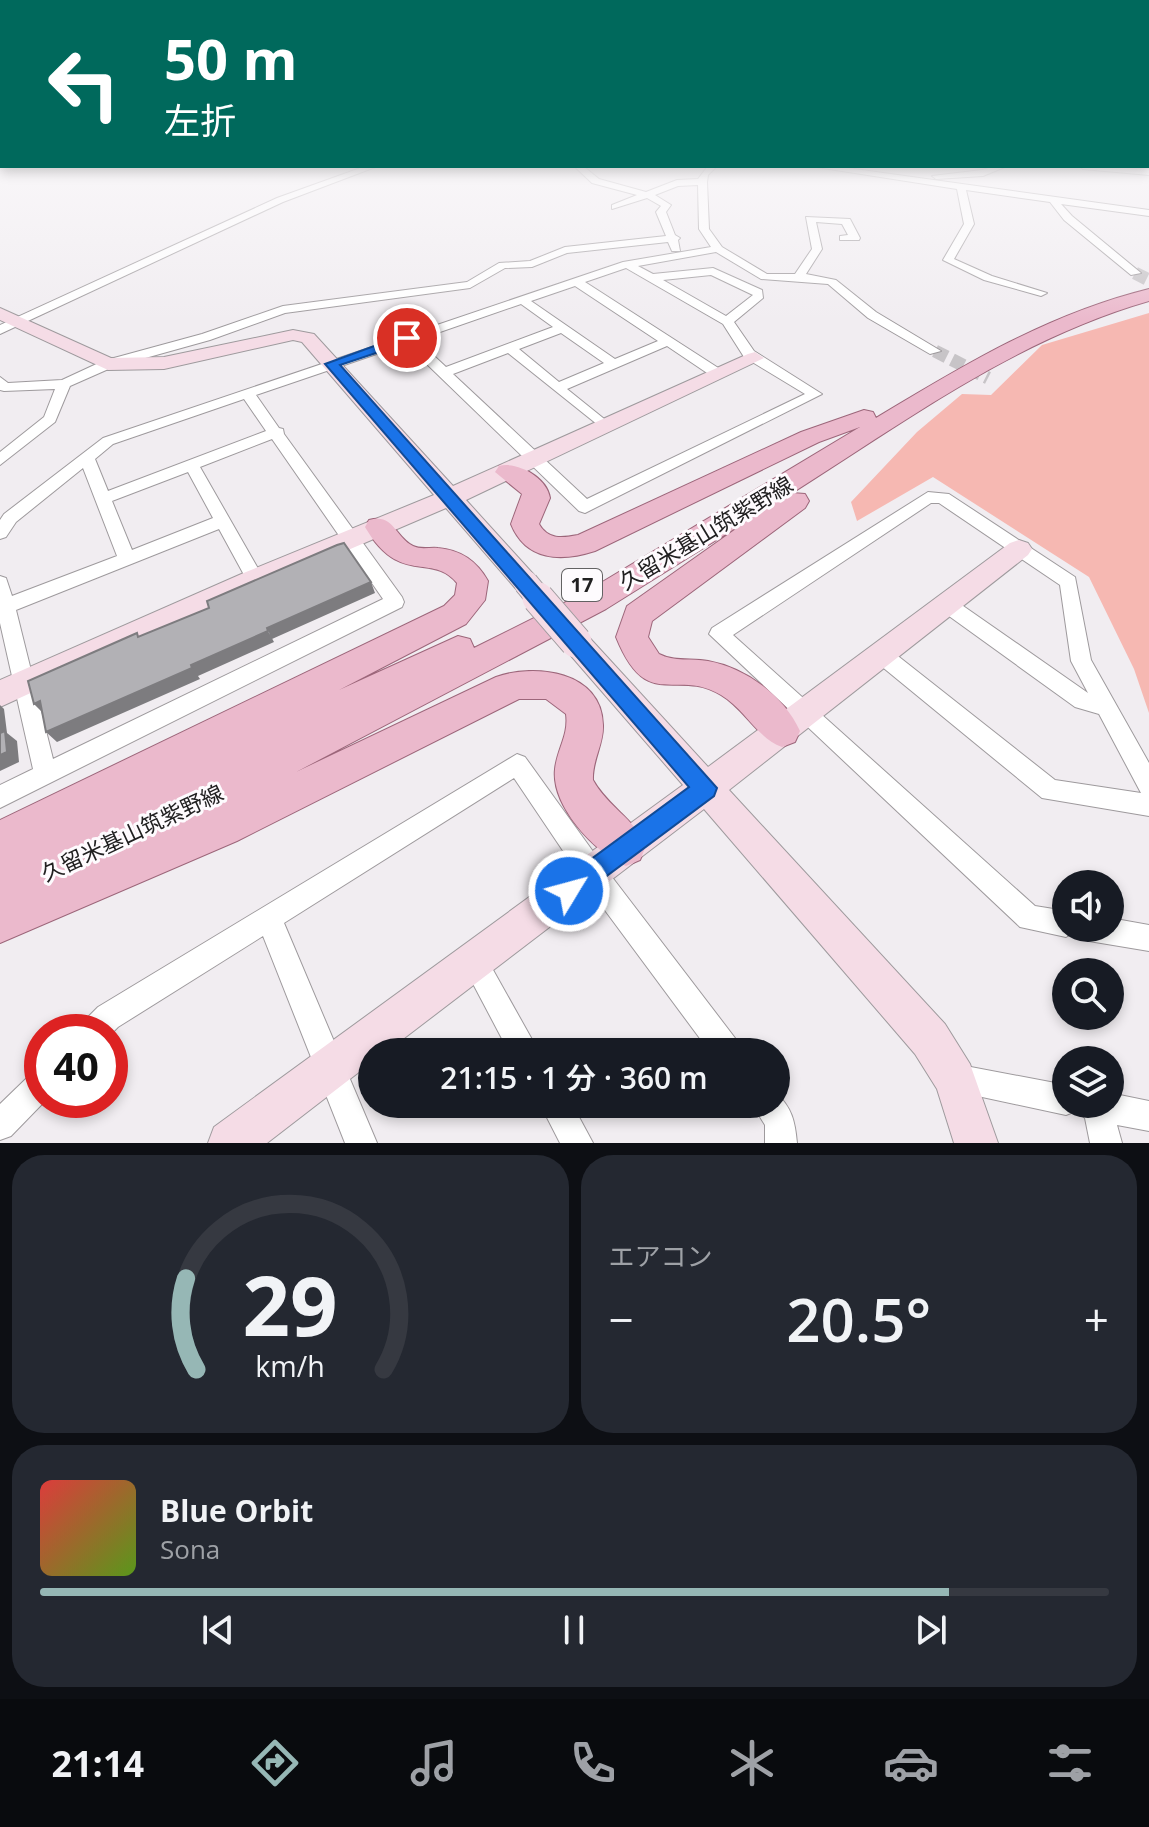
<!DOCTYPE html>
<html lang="ja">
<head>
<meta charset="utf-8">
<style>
	:root { --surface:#171b24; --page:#242831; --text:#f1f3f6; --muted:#9ea1a6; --line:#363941; --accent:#96b7b5 }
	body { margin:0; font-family:"Open Sans","Noto Sans JP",sans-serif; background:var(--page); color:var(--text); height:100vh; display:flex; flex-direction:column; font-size:30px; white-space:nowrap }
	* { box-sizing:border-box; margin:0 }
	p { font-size:26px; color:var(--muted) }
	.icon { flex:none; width:44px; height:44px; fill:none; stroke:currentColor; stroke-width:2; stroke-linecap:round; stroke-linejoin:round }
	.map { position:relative; height:1143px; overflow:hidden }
	.panel { display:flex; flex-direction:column; gap:12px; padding:12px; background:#0d0f14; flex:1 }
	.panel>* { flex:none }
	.hud { position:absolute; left:0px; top:0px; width:1150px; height:168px; box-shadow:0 4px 12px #0003; background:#00695c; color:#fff; overflow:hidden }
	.buttons { position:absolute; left:1052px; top:870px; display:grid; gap:16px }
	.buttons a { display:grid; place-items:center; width:72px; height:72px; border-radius:50%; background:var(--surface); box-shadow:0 4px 12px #0003; font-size:40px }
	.speed { position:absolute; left:24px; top:1014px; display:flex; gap:16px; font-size:40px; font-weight:700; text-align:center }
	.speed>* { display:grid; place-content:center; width:104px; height:104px; border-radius:50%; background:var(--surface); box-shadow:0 4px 12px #0003; line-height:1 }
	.speed .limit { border:12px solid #d22; background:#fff; color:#111 }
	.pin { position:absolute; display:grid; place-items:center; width:68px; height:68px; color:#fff; margin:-34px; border:4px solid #fff; border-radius:50%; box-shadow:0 2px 8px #0007 }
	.me { position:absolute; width:88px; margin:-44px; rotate:53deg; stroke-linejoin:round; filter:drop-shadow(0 0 6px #0008) }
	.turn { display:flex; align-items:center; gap:28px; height:168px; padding:0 32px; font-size:36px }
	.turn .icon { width:104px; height:104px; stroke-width:2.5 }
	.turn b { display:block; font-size:56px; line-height:68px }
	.big { font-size:60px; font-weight:600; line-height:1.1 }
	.panel .widget { flex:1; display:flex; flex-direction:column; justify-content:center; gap:12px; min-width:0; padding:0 28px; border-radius:32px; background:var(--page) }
	.panel .dial { align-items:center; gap:0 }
	.dial svg { height:208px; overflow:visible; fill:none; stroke:var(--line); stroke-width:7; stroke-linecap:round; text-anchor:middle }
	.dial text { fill:var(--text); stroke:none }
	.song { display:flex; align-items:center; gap:24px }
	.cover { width:96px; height:96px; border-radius:12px; background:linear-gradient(135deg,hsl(0 70% 55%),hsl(90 70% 35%)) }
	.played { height:8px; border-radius:4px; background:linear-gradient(90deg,var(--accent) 85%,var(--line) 85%) }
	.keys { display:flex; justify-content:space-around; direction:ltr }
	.heat { display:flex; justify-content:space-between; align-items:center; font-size:44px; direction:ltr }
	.panel .tiles { flex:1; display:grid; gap:12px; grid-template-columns:1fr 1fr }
	.widget:last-child { grid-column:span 2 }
	.trip { position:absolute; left:358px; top:1038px; width:432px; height:80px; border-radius:40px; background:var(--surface); box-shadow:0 4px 12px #0003; font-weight:600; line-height:80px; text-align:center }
	.tab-bar { display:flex; height:128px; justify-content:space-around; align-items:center; background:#090b0e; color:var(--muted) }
	.tab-bar .icon { width:56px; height:56px }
	.tab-bar .selected { color:var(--accent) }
	.tab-bar b { font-size:36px; color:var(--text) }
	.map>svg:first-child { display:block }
	.green { fill:#f6b8b2 }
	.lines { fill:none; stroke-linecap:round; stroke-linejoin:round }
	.street-tunnel { stroke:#c7c4c7; stroke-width:13; stroke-dasharray:13 6; stroke-linecap:butt }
	.street-casing { stroke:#9e9a9d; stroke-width:2 }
	.secondary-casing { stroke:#9e9a9d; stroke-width:2 }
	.primary-casing { stroke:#9c667a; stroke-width:2 }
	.street { fill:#fff; fill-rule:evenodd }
	.secondary { fill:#f5dce6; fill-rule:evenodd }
	.primary { fill:#ebb9cc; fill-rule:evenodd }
	.secondary-bridge-far1-casing { stroke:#9e9a9d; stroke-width:26; stroke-linecap:butt }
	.secondary-bridge-casing { stroke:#9e9a9d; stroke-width:33; stroke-linecap:butt }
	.secondary-bridge-far1 { stroke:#f5dce6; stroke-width:24 }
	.secondary-bridge { stroke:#f5dce6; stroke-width:31 }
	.shaded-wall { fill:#7d7c7f }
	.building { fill:#b2b1b5; stroke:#7d7c7f; stroke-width:2 }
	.route { fill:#1a73e8; stroke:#114b97; stroke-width:2 }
	.labels { text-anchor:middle; stroke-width:6; stroke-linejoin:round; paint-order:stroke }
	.shield { fill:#fefbfe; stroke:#636263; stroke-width:2 }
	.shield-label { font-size:20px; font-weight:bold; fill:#212021 }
	.street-label { font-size:22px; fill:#212021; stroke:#fefbfe }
</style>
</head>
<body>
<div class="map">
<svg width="1149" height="1143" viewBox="0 0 1149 1143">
	<rect width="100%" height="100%" fill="#f1edf1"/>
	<path class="green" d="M1149,313V713L1134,669L1089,577L933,477L857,521L851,502L917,432L962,394L991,395L1042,345Z"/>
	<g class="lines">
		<path class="street-tunnel" d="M1135,273L1149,280
			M935,351L988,378"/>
		<g class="street-casing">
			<path id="street" d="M366,166H378L283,202L0,334V325L277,198Z
				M574,166H583L599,179L646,192L677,180L698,179L708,166H717L708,175L707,182L709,229L722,247L767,274H795L812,249L806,217L850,219L860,238L859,240H840V236L848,235L842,224L816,222L822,249L806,274L836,280L876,312L941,351L930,354L868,318L828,284L761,279L716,252L638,266L653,274L713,268L762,290L763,298L734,322L754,351L822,394L585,513L579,511L406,344L256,395L279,428L283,429L284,434L402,597L404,602L402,607L0,808V785L33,769L0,623V576L6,578L12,596L117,556L83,468L16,522L6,537L0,539V520L4,514L103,438L623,262L711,247L699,229L698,185L678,186L655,195L671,205L666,212L675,235L680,238L678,240L680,251H672L668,242L567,253L532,267L505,268L470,288L285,313L210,340L113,367L70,386L55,422L0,465V452L44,417L55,389L4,391L0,390V377L8,383L62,380L103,361L202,334L283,306L467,282L499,263L530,261L565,247L666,236L656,212L661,206L647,198L612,209V205L637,195L592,183ZM626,268L723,324L744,357L805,394L587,499L453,374L508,353L603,429L608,428V422L567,389L667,346L713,377H723V371L585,282ZM711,275L753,295L726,316L663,280ZM575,286L658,341L615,359L531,301ZM521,304L553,327L446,367L417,340ZM561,333L604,363L559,382L519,349ZM244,399L266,431L108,491L95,459L113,444ZM272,439L383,599L53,759L16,610L219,529L249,584H261L264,579L200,467ZM188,472L213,518L132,550L112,501Z
				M810,166H833L1149,210V216L1061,204L1072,216L1141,273L1131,275L1064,220L1050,202L966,190L974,224L954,259L992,276L1047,293L1041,296L984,280L943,260L964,224L957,189Z
				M995,166H1007L983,176L936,179L932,176L982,170Z
				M1079,166L1149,169V175L1083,169Z
				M928,492L949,494L1075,577L1091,660L1149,763V816L1042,798L875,661L872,655L875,649L882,647L889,649L1055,780L1141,793L1099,714L1075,707L942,611L940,606L942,601H956L1088,693L1071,661L1060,585L939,503H931L733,635L1035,906L1066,911V928H1110V918L1149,925V951L1089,941L1080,937L1077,930L1066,937L1020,927L709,634L712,628Z
				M517,754L525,757L602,864L738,1042L742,1052H710L584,882L514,778L284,923L377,1143H345L263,936L118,1027L110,1035V1032H79L83,1022L98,1007Z
				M474,948L483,952L539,1052H509L461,961L465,952Z
				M955,1064L1066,1085V1104H1110V1093L1149,1101V1131L1117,1125L1122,1143H1090L1085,1118L1076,1111L1066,1115L945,1089L940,1079L945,1069Z
				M42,1068V1100H46L11,1136L0,1140V1104L32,1073Z
				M776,1093C792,1108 795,1121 797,1143H765V1125L752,1104H776Z
				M540,1104H572L593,1143H560Z"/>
		</g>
		<g class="secondary-casing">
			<path id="secondary" d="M0,308L111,358L164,357L293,330L314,334L453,486L748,354L755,352L764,358L466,500L535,576L539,583L535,590L526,593L517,590L446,508L264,586L0,707V680L246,572L434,495L302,342L293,340L164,369L108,370L0,320Z
				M1019,540L1028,543L1032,549L1028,555L729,790L945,1024L970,1064L998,1143H954L937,1089L915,1054L704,809L386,1052H372V1062L267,1143H208L214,1127L683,785L566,650L562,642L566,634L576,631L586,634L708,767L1010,543Z"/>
		</g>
		<g class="primary-casing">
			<path id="primary" d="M1149,289V301C1017,339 907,420 792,493L805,494L809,501L805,508L652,621L648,637L659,654C674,662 692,658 708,661C746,668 784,696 800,731L795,742L782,747C757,738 745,709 721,695C675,667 647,714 616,637L627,606L750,519L606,609L296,772L496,677C535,663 602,671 603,725C604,744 592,760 593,780C607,806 635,819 646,846L640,860L626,866C595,853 551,806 555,769C557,749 569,735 566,714L546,699H519L237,841L0,943V820L444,606L455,595L457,583C432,552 400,587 365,527L369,520C394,513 394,536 413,546C421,550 430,547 438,548C461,550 477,561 488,581L485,600L466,624L339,690L458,636L470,639L474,648L584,593L860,427L819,442L595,551C561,562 526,561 511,524L522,494L495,472L499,466C518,461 547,478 550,498L539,524C548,540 562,538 578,535L801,432L864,410L873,412L876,418C964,365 1048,314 1149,289Z"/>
		</g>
		<use href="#street" class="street"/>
		<use href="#secondary" class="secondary"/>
		<use href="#primary" class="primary"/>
		<g class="secondary-bridge-far1-casing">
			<path id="secondary-bridge-far1" d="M526,583L540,600"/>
		</g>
		<g class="secondary-bridge-casing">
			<path id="secondary-bridge" d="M538,598L576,642"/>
		</g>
		<use href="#secondary-bridge-far1" class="secondary-bridge-far1"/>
		<use href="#secondary-bridge" class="secondary-bridge"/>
	</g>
	<path class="shaded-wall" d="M371,582L375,593L272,639L267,628Z
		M268,631L274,642L198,676L200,679L57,742L46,732L191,665Z
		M40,701L45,715L34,704Z
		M0,705L4,709L7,733L17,741L19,762L0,771Z"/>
	<path class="building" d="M344,543L371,582L267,628L268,631L191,665L192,668L46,732L40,701L34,704L28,681L137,633L138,637L209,608L207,601L337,545Z
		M5,731L7,752L0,755V733Z"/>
	<linearGradient id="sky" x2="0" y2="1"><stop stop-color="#81acea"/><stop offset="0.5" stop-color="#f9f7f9"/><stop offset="1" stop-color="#f9f7f9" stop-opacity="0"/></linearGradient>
	<rect width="1149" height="321" fill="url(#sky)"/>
	<path class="route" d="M407,334L412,335V341L340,365L717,788L714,796L569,904L560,900L556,891L560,882L689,787L325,364Z"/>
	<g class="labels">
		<rect class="shield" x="562" y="569" width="40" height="32" rx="6"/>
		<g class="shield-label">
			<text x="582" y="592">17</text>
		</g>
		<g class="street-label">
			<text transform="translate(706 533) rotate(-31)" y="8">久留米基山筑紫野線</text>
			<text transform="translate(132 833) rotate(-25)" y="8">久留米基山筑紫野線</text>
		</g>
	</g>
</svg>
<div class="buttons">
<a><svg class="icon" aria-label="sound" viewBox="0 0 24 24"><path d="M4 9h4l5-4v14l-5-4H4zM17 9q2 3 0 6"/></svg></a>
<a><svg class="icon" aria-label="search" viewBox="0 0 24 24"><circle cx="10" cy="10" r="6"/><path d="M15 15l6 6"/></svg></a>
<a><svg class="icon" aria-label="layers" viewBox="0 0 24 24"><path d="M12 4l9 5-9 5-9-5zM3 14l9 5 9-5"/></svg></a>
</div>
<div class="speed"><div class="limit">40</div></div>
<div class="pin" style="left:407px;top:338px;background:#d93025"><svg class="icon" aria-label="arrive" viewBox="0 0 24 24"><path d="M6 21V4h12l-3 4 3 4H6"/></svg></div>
<svg class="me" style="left:569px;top:891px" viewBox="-20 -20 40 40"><circle r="17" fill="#1a73e8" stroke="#fff" stroke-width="3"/><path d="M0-11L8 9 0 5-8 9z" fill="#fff"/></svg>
<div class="trip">21:15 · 1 分 · 360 m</div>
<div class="hud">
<div class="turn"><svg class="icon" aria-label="left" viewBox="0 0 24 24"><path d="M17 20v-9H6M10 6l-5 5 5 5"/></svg><div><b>50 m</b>左折</div></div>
</div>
</div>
<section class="panel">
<div class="tiles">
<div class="widget dial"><svg viewBox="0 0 100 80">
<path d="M14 69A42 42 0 1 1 86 69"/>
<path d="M14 69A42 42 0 0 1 10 34" stroke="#96b7b5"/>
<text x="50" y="56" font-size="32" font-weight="700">29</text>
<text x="50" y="72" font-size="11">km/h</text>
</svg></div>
<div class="widget"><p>エアコン</p>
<div class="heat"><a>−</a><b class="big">20.5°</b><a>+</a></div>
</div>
<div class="widget">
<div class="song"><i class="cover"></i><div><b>Blue Orbit</b><p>Sona</p></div></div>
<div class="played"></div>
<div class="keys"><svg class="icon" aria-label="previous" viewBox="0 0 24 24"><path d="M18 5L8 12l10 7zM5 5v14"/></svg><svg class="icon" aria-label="pause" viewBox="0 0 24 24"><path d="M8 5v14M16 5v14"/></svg><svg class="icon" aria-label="next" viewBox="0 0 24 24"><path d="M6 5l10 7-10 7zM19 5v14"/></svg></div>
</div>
</div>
</section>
<nav class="tab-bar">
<b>21:14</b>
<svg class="icon selected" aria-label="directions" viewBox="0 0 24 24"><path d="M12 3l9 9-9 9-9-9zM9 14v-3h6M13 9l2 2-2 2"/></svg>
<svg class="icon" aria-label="music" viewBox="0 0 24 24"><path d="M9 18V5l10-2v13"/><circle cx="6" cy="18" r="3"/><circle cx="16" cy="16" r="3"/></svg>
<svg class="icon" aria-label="phone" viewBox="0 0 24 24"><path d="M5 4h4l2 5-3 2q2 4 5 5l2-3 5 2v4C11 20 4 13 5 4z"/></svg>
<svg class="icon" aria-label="climate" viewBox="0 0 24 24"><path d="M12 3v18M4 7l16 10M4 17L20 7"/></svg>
<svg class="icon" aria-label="car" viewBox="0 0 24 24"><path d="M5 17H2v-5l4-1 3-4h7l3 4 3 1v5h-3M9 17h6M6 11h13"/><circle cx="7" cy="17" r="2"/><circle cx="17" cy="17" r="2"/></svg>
<svg class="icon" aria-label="filters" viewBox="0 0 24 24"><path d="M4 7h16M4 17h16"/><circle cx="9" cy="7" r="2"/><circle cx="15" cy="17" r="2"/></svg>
</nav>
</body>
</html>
